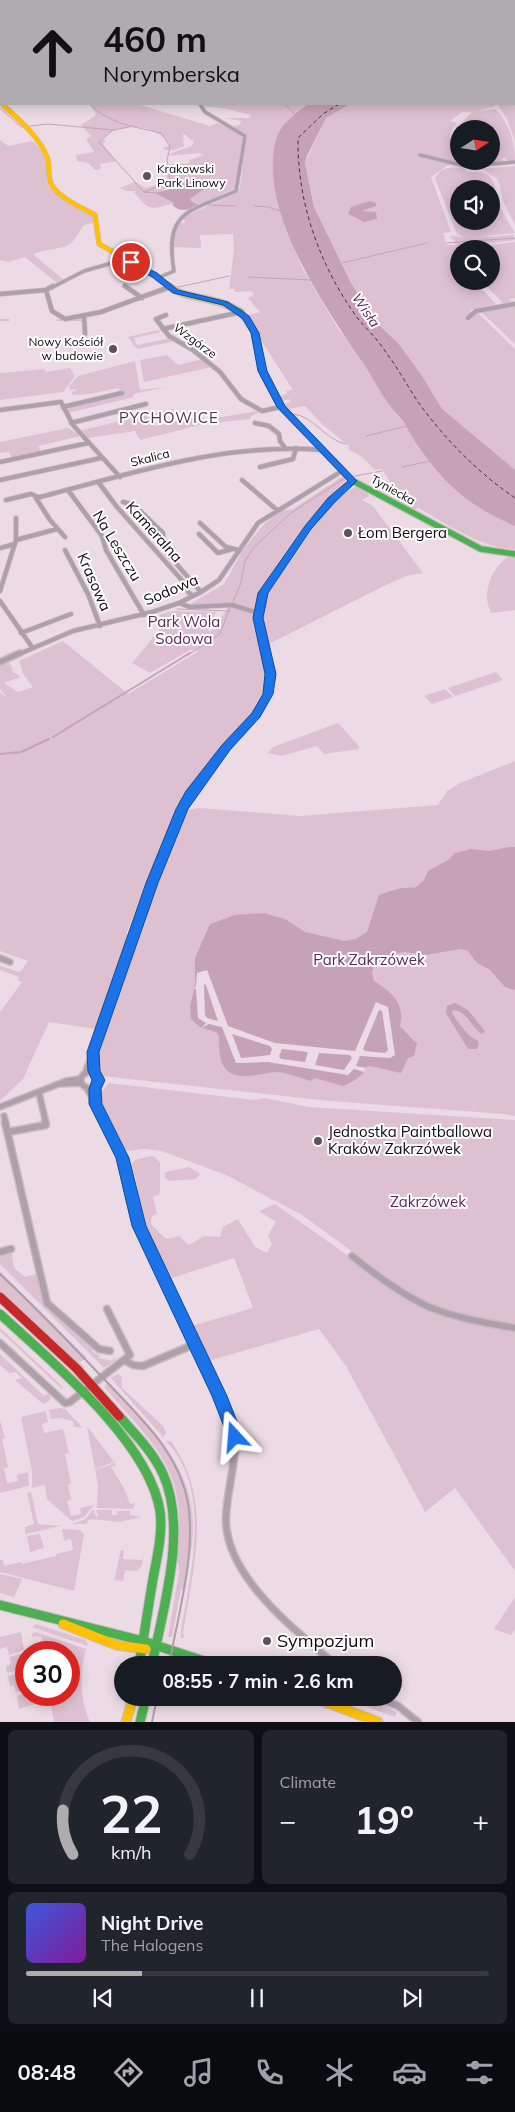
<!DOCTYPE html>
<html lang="en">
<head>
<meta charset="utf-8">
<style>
	:root { --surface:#171b24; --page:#20242c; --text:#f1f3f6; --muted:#9ea1a6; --line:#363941; --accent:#afabaf }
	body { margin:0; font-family:Mulish,sans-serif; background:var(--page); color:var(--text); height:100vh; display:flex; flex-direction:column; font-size:19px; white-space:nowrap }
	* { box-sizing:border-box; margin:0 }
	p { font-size:16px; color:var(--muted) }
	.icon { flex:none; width:28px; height:28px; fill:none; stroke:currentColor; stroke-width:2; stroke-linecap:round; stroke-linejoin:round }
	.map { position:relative; height:1722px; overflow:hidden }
	.details { display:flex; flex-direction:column; gap:8px; padding:8px; background:#0d0f14; flex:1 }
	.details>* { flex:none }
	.top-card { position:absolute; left:0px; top:0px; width:515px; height:105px; box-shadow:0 2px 12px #0003; background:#afabaf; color:#111; overflow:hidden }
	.needle { width:32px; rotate:78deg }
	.tools { position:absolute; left:450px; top:120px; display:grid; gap:10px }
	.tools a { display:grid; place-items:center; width:50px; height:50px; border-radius:50%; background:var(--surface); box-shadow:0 2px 12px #0003; font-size:25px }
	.speed { position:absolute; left:15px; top:1641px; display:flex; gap:10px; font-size:25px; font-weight:700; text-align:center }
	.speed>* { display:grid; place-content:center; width:65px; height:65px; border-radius:50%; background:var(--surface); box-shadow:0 2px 12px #0003; line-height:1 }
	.speed .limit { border:8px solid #d22; background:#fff; color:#111 }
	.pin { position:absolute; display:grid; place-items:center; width:42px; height:42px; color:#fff; margin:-21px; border:2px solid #fff; border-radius:50%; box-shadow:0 1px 5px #0007 }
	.me { position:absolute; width:55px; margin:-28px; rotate:341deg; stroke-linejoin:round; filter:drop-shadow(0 0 4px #0008) }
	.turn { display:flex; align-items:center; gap:18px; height:105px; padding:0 20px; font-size:22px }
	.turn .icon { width:65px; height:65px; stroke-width:2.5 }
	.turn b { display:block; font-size:35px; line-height:42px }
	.big { font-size:38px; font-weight:700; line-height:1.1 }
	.details .card { flex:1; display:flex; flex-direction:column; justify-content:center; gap:8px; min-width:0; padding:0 18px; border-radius:8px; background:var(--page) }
	.details .dial { align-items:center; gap:0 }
	.dial svg { height:130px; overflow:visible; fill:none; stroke:var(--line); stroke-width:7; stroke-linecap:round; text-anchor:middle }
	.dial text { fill:var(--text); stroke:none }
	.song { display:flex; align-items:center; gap:15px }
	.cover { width:60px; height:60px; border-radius:8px; background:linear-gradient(135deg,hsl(230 70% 55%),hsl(290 70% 35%)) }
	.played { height:5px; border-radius:2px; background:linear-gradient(90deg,var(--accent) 25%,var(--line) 25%) }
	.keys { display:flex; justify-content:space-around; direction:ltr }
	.heat { display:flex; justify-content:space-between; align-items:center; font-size:28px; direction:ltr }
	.details .tiles { flex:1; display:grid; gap:8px; grid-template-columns:1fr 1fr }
	.card:last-child { grid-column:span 2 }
	.trip { position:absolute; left:114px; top:1656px; width:288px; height:50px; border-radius:25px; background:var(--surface); box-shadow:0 2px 12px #0003; font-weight:700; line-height:50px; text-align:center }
	.dock { display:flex; height:80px; justify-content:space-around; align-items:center; background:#090b0e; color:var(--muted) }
	.dock .icon { width:35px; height:35px }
	.dock .current { color:var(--accent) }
	.dock b { font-size:22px; color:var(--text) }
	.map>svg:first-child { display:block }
	.green { fill:#ddc1d0; fill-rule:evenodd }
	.water { fill:#c6a2b6 }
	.pier { fill:#ecdbe4; fill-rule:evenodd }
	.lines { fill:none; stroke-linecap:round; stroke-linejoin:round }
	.stream-far1 { stroke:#c6a2b6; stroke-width:1 }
	.stream { stroke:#c6a2b6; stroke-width:2 }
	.ferry { stroke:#5b2447; stroke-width:1; stroke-dasharray:4 3; stroke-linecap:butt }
	.street-far3-casing { stroke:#c7bbc2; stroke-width:4.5 }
	.street-far2-casing { stroke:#c7bbc2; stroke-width:5.5 }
	.street-far1-casing { stroke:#c7bbc2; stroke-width:8 }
	.street-casing { stroke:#c7bbc2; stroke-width:9 }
	.fast-far1-casing { stroke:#c7bbc2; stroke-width:8 }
	.fast-casing { stroke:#c7bbc2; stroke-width:11 }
	.slow-far2-casing { stroke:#c7bbc2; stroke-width:5.5 }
	.slow-far1-casing { stroke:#c7bbc2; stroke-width:8 }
	.slow-casing { stroke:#c7bbc2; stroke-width:11 }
	.jam-casing { stroke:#c7bbc2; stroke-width:11 }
	.street-far3 { stroke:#ae9fa8; stroke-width:3 }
	.street-far2 { stroke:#ae9fa8; stroke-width:4 }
	.street-far1 { stroke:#ae9fa8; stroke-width:5 }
	.street { stroke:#ae9fa8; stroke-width:6 }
	.fast-far1 { stroke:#4caf50; stroke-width:5.5 }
	.fast { stroke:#4caf50; stroke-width:9 }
	.slow-far2 { stroke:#ffc107; stroke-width:4.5 }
	.slow-far1 { stroke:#ffc107; stroke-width:5.5 }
	.slow { stroke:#ffc107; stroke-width:9 }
	.jam { stroke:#c62828; stroke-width:9 }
	.tram { stroke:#ac9fa7; stroke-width:2 }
	.route { fill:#1a73e8; stroke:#114b97 }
	.poi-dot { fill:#5e5259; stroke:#fff; stroke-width:2 }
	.labels { text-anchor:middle; stroke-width:4; stroke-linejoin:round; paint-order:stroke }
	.far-poi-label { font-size:12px; fill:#12080e; stroke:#fff; text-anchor:start }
	.far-street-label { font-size:12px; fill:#12080e; stroke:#fff }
	.far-water-label { font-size:14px; font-style:italic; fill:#5b2447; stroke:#fff }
	.far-quarter-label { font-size:15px; letter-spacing:1px; fill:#4f3645; stroke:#fff }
	.street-label { font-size:15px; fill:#12080e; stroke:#fff }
	.poi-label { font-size:15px; fill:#12080e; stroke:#fff; text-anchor:start }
	.park-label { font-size:15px; fill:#5f284b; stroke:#fff }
	.near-poi-label { font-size:18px; fill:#12080e; stroke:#fff; text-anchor:start }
</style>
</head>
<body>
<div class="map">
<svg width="515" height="1722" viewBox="0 0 515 1722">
	<rect width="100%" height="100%" fill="#ecdbe4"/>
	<path class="green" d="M0,0H264L270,1H1V23Z
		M514,88H515V141L507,119L497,104H514Z
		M90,104H137L210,126L217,123L241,134L243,139L235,188L202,204L192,202L190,199L202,187C198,185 196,182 192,181C188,181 162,191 156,193L174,203C170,205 168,204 163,206C144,212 144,201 134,193L136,191H126L120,188L135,182L146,188L167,182L166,165L190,163L189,160L204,155L198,153L168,156L169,154L192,146L194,142L183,133L184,146L174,150H165L163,148L169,146C166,142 164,136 159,134C142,124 116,124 102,139L106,141L103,144L116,161L100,164L101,169L95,170L88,163L77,161L76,155L94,152L86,139L91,136L81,125L96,115Z
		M203,104H308L292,116L273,160L281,212L301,266L339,330L349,341L394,411L416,439L420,449L457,491L477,506L515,526V549C477,547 450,525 418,508L414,510L404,507L402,502L396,499L399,497L382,469L375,470L362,457L348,449L349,446L323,425L305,406L288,409L284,404L291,402L289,399L282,401L280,396L287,394L286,391L293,390L261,340L249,315L260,312L248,298L254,295L251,291L235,292L234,289H229L234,250L233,234L200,235L201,248L171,247L179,222L184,223L185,220L182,219L186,216L234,194L240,187L246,135L233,126L240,125L241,121L225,118H249L251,115C237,112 222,106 206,107Z
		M349,104H495L494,107C485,108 470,114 462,112L450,121L457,123L452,129L450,138L459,152L457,163L422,153L418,156L451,163L431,177L451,232L443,233L447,245H456L454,240L450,238L452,235L465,238L457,234L435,179C440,166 451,167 464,168L467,172C495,170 493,180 498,201C502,212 509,223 515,233L466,238L513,235L515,240L467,246L465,249H459V281H474L496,304L470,310L473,316L478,313L515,349V476L443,411L398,343L365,310L325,231L314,207L305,163L326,118ZM459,189H491V221H459Z
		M496,109C509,124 515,141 515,161L507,162L505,158L502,159L504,162L473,165L469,161H491V129H459V147L452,138L454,130L473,111Z
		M0,140L8,146L32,141C38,146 44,153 46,160C49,170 43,178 50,187C63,202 87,205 97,222L84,225C80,230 77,237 72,242C65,250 44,249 33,254L65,281L58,284L25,257L8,262L0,260Z
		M515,166V225L503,201L500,185L497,179L482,169Z
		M515,242V298L510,299L512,302L503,303L481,281H491V249L471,247Z
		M515,305V344L480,311Z
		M158,330L161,332L134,338L136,341L134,342L138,345L170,338L175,341L137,349L128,337Z
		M167,355L178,365L203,359L212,367L144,382L140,360Z
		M135,361L140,390L166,387L133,394L134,397L68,413L66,407L123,393L118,388L90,394L73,395L71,392L76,391L75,389L70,390L69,387L78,376Z
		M70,368L75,377L63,392L0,400V373L44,369L46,372Z
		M173,409L176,413L151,420L155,426L201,415L204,420L257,411L260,412L251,416L250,419L204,424L140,440L135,431L88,438L82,430Z
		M68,428L81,436L38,446L42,452L12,459L9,452L0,453V442Z
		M343,476L347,480C320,507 253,582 254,620C255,644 273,666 266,690C260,710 244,722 230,738C212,758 194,782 180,805L178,803L126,934L130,935L96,1029L49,1022L23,1079L0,1101V1012L22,982L17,980L19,977L0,970V966L20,972L28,961L0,951V692L8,699L0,689V664L8,661L13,669L11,670L20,677L4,683L18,692L33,687L24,675L19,661L63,641L128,694L199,651L190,650L150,673L132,663L165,623L159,615L172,611L216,612L208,631H212C216,620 226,615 229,604L187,606L224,584L243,550L263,525L280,511L293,509Z
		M358,487L367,491L369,496L362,500L373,506L423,573L406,576L386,585L267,645C263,630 259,615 264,600C271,579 338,486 358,487Z
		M515,556V610L491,613C489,608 487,602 487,597C487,581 498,557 515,556Z
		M496,672L503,680L455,696L448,688Z
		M445,689L453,697L432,704L424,696Z
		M338,723L358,745L359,749L324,754L317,746L281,756L268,753L273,747Z
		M515,761V1116L504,1114L330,1101L102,1076L97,1072V1061L119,991L172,843L187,810L200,808L300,816L438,805L447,791L460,783Z
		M109,1083L254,1100L265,1098L309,1107L515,1120V1326L476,1318L420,1301L302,1215L226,1175L162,1151L144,1149L127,1151L122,1147L105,1115L101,1093Z
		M150,1156L155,1157L160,1163V1194L153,1197L157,1214L152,1216L151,1224L166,1239L179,1236L189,1245L204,1236L220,1237L223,1227L238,1219L255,1247L267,1253L272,1244L268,1235L276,1222L259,1211L275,1204L412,1301L467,1320L515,1331V1571L455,1488L425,1512L346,1366L319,1329L208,1361L192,1326L253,1308L234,1258L172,1278L140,1219L136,1179L131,1165L135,1160Z
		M189,1167L200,1174L196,1179L170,1181L165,1178V1172Z
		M11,1250L14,1268L25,1277L37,1274L44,1302L94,1348L92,1351L100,1356L99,1358L112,1361L115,1357L116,1360L104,1368L0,1264V1254Z
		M0,1271L87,1358L80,1362L85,1368L83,1369L0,1292Z
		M0,1328L62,1386L63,1390L0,1331Z
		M0,1354L44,1396L49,1393L51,1398L49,1401L43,1404L15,1380L22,1378L16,1372L9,1373L0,1365Z
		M118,1374L123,1378L121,1379L122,1388L163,1426L166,1433L163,1437L111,1378Z
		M109,1382C149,1425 196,1467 193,1532C192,1551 188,1570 185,1589H181L172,1637H168L179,1573L178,1563L175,1562C192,1475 157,1448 104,1387Z
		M60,1408L65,1409L82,1427H74L73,1421L60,1418L51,1419L49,1410Z
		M46,1411L48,1422L42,1424L44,1433L63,1429L69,1453L65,1454L71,1484L68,1485L71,1500L67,1501L71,1516L81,1514L80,1508L94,1505L84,1517L72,1521L47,1499L45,1485L32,1488V1471L21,1417Z
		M0,1420L5,1438L2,1439L8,1467L4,1468L7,1483L18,1481L17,1475L28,1472L29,1486L0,1493Z
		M87,1426L114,1462L95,1469Z
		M166,1441H171C214,1502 193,1566 183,1634L185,1636L181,1639C180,1627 185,1611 187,1598C195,1547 206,1483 166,1441Z
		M115,1463L116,1465L111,1467L124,1488L130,1504L135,1503L133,1509L97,1508L98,1485L95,1470Z
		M31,1492L38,1524L61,1526L25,1534V1527L34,1524L27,1493Z
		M93,1509L96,1517L98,1516L96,1510H112V1515H117V1511H130V1515L141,1517L119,1522L90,1519L86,1524H72L86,1519Z
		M62,1529L80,1530L84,1534L74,1591L0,1572V1560H3L4,1566L21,1562L22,1564L56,1556V1554L73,1550L71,1539L64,1541Z
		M40,1534L44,1548L30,1552L27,1536Z
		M121,1550L124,1551L123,1559L142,1560L144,1551L142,1566L136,1571L125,1570L123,1581L114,1580Z
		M0,1574L22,1579L14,1597L0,1593Z
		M515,1597V1629L511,1635L494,1629Z
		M36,1624L86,1640L88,1646L32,1627Z
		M21,1632L24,1650L9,1655L7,1647L0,1649V1637Z
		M35,1632L86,1649C79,1672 80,1700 90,1722H54L49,1695H69V1652H35L34,1650L45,1649L41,1636L32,1637V1634Z
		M24,1653L26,1668L7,1673L6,1666L11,1664L9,1657Z
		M26,1671V1690L16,1692L14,1685L10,1686L8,1676Z
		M26,1692V1695H33L35,1704L19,1709L17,1696Z
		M348,1698H367L397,1712L395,1717L348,1700Z"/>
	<path class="water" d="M308,104H350L326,118L307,156L305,163L314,207L351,283L373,319L398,343L422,376L442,409L515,470V526C491,516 466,501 448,483C432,466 416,445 406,426C403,420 398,416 394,411C382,397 374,379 363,363C326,308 257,211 276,140C280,124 296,113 308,104Z
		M186,181C193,181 199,183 204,189L190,199L192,202L201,205C191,209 182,214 172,205L174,203L155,193L174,188Z
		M370,201L376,203V206L362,211L376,212L377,219L364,222L348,214L351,207Z
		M509,847H515V990L505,987L490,970L477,963L468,951L460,949L426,955L404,952L383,956L375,961L372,973L374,981C390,991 406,1003 400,1026L417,1044L414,1056L408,1058L401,1073L370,1066L366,1067C363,1077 352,1082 343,1086L315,1078L310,1081C301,1078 285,1072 276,1072C259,1073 232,1085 222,1063C218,1054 220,1042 218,1033L200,1027L191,1019L190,1006L195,985V958L210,924L235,915L263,913L285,919L305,932L345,941L356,939L367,932L379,895C391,891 403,886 415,888L424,880L428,871L448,860L455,853L471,849L489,851Z
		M455,1003L468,1010L485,1031L482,1034C471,1028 469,1012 453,1010L452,1013C457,1021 469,1038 477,1040L479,1044L477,1049H468L446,1013L447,1006Z"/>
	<path class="pier" d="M207,970L228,1026L275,1043L355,1051L376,1002L388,1007L395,1055L390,1058L360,1056L356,1066L366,1068L364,1072L354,1069L348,1075L268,1062L236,1063L222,1027L209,1024L201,1028L206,1023L198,1018L196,989L194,988L196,986L197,973ZM204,984L206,985L218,1021L207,1018L205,1015ZM379,1010L382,1011L388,1050L385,1053L365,1051L363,1049ZM232,1034L270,1046L272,1049L270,1055L241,1058ZM282,1049L308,1052L305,1062L281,1059L279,1056ZM319,1053L350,1055L352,1058L344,1070L315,1065Z"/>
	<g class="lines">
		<path class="stream-far1" d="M90,104C108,124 136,127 161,133L170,146L167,160L170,182L144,192
			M285,104L295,115
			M0,108L21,127L48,124L113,130L129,127
			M113,130L99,142L144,192L157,193
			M208,205L235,206
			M254,206L268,207L283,212
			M447,243L515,238
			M342,263L427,243
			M248,277L311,280
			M174,288L229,276
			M107,311L169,290
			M0,320H9
			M57,320H62
			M67,320H82
			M293,414C315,416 324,440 346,444
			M366,436L407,426
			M402,467L431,461
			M355,476L382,471
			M232,604L241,583L245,561L254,547L291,513L345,478
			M177,609L229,611
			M188,655L220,634L230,607"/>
		<path class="stream" d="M53,737L190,653
			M0,754L21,752L49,739"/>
		<path class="ferry" d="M339,104L323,114L298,138C297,202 319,264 356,316C365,328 377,338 385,351C397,367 407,385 418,402C445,439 477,472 515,498"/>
		<g class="street-far3-casing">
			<path id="street-far3" d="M297,0L301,1
				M323,0L325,1
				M420,155L465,166L515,162
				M158,278L174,271C164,211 188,212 236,191L245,136L205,112L200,104
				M124,286L127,288
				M51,288L84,271L126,259
				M167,288L169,287"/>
		</g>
		<g class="street-far2-casing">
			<path id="street-far2" d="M125,286L142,298
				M46,290L52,311L65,319L101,312L169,287
				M0,294L46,290L53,286
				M166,315L156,319L169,336L193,350L220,372L241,399L262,411L281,407
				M84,316L85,334
				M468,318L476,311L515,304
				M163,329L241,312
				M63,407L122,393
				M0,410L61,402L73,425L120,477
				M71,423L146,404
				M255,423L269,426L279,434L280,441L285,448
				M0,462L88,443
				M260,467L293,459L296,448
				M0,480L101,458
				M242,480L277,510
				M99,483L117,507L187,586L188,592L193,596
				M68,490L102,536L106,550L144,615
				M6,500L31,494L38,497
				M123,502L134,505L163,533L165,551L201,592
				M200,523L226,547L238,550
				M199,534L218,553L232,549
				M65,537L50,520L36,498C130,474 224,442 322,450
				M16,540L57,529
				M0,548L15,544
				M65,550L88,594L100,626
				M0,591L16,540V518
				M0,601L32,647
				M179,603L190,607L232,605L258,613
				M21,633L71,614
				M17,655L73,631L152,612L179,603L201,592L219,580L258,523L342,471
				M266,655C264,643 257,629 258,617C262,576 322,509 353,481"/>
		</g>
		<g class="street-far1-casing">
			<path id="street-far1" d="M0,662L20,653
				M0,958L10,962
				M93,1052L95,1075
				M81 1080a8 8 0 1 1 16 0a8 8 0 1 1-16 0Z
				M85,1074L152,883L182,809L190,794L226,748L256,715L268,694L271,674L266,653
				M59,1084L81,1083
				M96,1085V1104L106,1123
				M86,1087L96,1104
				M39,1093L46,1123
				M0,1107L66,1081L80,1079
				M4,1116L6,1123"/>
		</g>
		<g class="street-casing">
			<path id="street" d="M5,1122L47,1303L99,1349L110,1351
				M105,1122L123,1158L139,1226L234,1430C238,1460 227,1487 226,1517C224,1576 295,1630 336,1665
				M8,1132L46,1125L45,1122
				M0,1252L11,1249
				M352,1256C376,1275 401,1294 429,1307C456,1318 486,1323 515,1328
				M0,1343L65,1403L70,1402L130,1355L107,1309
				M124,1360L133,1365L143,1366L195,1344
				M379,1698L398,1706L418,1722"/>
		</g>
		<g class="fast-far1-casing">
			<path id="fast-far1" d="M231,307L241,312L255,333L262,371L281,407L353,481L481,549L515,554"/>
		</g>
		<g class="fast-casing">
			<path id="fast" d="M0,1314C51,1361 149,1441 160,1511C163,1533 157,1557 153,1579C148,1608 144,1636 139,1665
				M119,1416C135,1434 153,1452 163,1474C188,1529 163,1608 152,1665
				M0,1605L143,1641L216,1665
				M140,1722L146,1698"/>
		</g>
		<g class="slow-far2-casing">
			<path id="slow-far2" d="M2,104C18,119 39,136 47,157C51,167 46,178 53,187C63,200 81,207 95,215L99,244L155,275L171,288"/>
		</g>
		<g class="slow-far1-casing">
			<path id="slow-far1" d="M169,286C186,300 212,296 231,307"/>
		</g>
		<g class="slow-casing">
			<path id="slow" d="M63,1624L116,1645L146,1649
				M315,1698L378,1722
				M126,1722L133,1698"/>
		</g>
		<g class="jam-casing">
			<path id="jam" d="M0,1297L76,1368L119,1416"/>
		</g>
		<use href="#street-far3" class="street-far3"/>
		<use href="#street-far2" class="street-far2"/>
		<use href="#street-far1" class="street-far1"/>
		<use href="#street" class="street"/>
		<use href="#fast-far1" class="fast-far1"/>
		<use href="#fast" class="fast"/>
		<use href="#slow-far2" class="slow-far2"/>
		<use href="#slow-far1" class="slow-far1"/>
		<use href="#slow" class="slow"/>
		<use href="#jam" class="jam"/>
		<path class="tram" d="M0,1274C36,1308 70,1343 104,1379C138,1416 179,1451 188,1503C196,1553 178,1616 169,1665
			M152,1722L157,1698"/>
	</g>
	<path class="route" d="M131,260L157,273L178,290L228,302L249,316L259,333L267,371L285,406L357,481L335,502L311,529L268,593L263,618L276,674L273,694L260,717L230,750L188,809L158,883L99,1052L100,1071L105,1080L101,1089L102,1104L129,1158L146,1226L227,1396L243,1437L240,1442L235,1444L230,1442L212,1396L132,1226L116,1158L89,1104V1089L92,1080L88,1071L87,1052L146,883L176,809L186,791L222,745L252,713L263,694L265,674L253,618L258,593L305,526L328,498L348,481L277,407L258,371L251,333L243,319L223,305L173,293L152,277L128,264V261Z"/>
	<g class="poi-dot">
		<circle cx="147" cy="176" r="5"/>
		<circle cx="113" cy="349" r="5"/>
		<circle cx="348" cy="533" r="5"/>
		<circle cx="318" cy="1141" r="5"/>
		<circle cx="267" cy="1641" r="5"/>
	</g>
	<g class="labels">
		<g class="far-poi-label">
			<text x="157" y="173">Krakowski<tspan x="157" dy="14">Park Linowy</tspan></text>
			<text x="103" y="346" text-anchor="end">Nowy Kościół<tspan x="103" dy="14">w budowie</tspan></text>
		</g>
		<g class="far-street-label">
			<text transform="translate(195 341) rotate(36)" y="4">Wzgórze</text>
			<text transform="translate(150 458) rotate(-14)" y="4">Skalica</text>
			<text transform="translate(393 490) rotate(29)" y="4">Tyniecka</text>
		</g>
		<g class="far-water-label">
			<text transform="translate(366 310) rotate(55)" y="5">Wisła</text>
		</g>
		<g class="far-quarter-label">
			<text x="169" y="423">PYCHOWICE</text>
		</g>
		<g class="street-label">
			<text transform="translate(154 532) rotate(48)" y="5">Kameralna</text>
			<text transform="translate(117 546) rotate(59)" y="5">Na Leszczu</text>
			<text transform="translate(94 582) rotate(66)" y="5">Krasowa</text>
			<text transform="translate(171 590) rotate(-23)" y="5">Sodowa</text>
		</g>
		<g class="poi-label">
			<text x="358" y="538">Łom Bergera</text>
			<text x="328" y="1137">Jednostka Paintballowa<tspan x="328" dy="17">Kraków Zakrzówek</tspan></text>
		</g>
		<g class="park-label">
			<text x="184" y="627">Park Wola<tspan x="184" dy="17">Sodowa</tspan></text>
			<text x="369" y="965">Park Zakrzówek</text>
			<text x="428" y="1207">Zakrzówek</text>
		</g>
		<g class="near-poi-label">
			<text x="277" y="1647">Sympozjum</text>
		</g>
	</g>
</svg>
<div class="tools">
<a><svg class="needle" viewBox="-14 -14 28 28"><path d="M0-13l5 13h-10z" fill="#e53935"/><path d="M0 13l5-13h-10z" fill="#9ea1a6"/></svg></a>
<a><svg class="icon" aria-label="sound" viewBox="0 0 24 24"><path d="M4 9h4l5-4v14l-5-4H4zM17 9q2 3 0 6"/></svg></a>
<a><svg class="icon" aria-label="search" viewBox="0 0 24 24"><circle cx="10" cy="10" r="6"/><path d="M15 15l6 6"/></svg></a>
</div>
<div class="speed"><div class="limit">30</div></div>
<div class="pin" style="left:131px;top:262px;background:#d93025"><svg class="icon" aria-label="arrive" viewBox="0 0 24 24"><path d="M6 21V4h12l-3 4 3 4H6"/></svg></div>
<svg class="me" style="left:235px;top:1437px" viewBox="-20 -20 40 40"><path d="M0-17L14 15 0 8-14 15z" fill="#1a73e8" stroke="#fff" stroke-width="4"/></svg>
<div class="trip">08:55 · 7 min · 2.6 km</div>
<div class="top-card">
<div class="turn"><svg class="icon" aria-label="ahead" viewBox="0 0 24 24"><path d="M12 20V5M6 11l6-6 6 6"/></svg><div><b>460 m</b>Norymberska</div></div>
</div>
</div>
<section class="details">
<div class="tiles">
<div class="card dial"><svg viewBox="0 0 100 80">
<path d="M14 69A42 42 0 1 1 86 69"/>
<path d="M14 69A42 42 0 0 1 8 42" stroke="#afabaf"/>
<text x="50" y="56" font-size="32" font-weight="700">22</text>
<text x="50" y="72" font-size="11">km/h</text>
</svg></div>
<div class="card"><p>Climate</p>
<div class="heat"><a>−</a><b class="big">19°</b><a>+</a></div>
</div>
<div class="card">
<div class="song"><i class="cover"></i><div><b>Night Drive</b><p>The Halogens</p></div></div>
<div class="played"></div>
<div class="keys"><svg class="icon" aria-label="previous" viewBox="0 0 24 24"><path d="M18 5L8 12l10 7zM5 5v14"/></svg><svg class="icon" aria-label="pause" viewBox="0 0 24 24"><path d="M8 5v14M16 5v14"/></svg><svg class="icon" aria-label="next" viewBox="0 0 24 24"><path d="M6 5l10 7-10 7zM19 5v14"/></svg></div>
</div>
</div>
</section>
<nav class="dock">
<b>08:48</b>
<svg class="icon current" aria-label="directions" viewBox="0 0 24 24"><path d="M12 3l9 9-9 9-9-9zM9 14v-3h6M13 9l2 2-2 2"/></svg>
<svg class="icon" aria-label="music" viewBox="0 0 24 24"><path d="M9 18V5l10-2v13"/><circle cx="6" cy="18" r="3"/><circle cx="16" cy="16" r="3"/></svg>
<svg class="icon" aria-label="phone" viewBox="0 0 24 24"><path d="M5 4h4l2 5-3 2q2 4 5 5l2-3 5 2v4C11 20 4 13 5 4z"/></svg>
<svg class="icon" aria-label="climate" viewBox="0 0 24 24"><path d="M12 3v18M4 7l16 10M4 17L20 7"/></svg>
<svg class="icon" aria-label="car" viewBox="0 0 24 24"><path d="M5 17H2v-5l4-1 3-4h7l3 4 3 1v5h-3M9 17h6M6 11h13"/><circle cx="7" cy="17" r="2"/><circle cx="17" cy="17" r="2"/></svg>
<svg class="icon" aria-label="filters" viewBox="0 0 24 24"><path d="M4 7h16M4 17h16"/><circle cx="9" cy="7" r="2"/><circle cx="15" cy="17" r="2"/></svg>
</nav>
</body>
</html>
